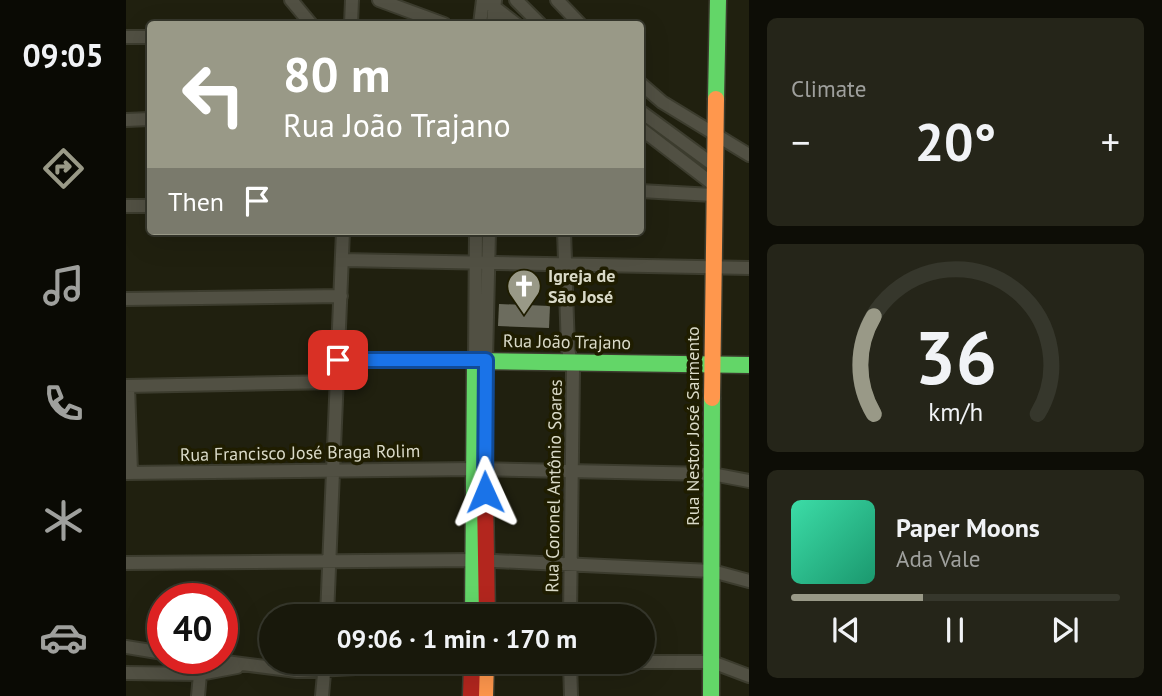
<!DOCTYPE html>
<html lang="en">
<head>
<meta charset="utf-8">
<style>
	:root { --surface:#18180b; --page:#252519; --text:#f1f3f6; --muted:#9fa09d; --line:#36372c; --accent:#999987 }
	body { margin:0; font-family:"PT Sans",sans-serif; background:var(--page); color:var(--text); height:100vh; display:flex; flex-direction:column; font-size:26px; white-space:nowrap }
	* { box-sizing:border-box; margin:0 }
	p { font-size:23px; color:var(--muted) }
	.icon { flex:none; width:38px; height:38px; fill:none; stroke:currentColor; stroke-width:2; stroke-linecap:round; stroke-linejoin:round }
	.map { position:relative; flex:1; overflow:hidden }
	.drawer { display:flex; flex-direction:column; gap:18px; padding:18px; background:#0d0d06; width:413px }
	.drawer>* { flex:none }
	.top-card { position:absolute; left:21px; top:21px; width:497px; height:214px; border-radius:7px; box-shadow:0 7px 28px #0002,0 0 0 2px var(--line); background:#999987; color:#fff; overflow:hidden }
	.speed { position:absolute; left:21px; top:583px; display:flex; gap:14px; font-size:35px; font-weight:700; text-align:center }
	.speed>* { display:grid; place-content:center; width:91px; height:91px; border-radius:50%; background:var(--surface); box-shadow:0 7px 28px #0002,0 0 0 2px var(--line); line-height:1 }
	.speed .limit { border:10px solid #d22; background:#fff; color:#111 }
	.pin { position:absolute; display:grid; place-items:center; width:60px; height:60px; color:#fff; margin:-30px; border-radius:14px; box-shadow:0 4px 10px #0006 }
	.me { position:absolute; width:77px; margin:-38px; rotate:359deg; stroke-linejoin:round; filter:drop-shadow(0 0 5px #0008) }
	.turn { display:flex; align-items:center; gap:24px; height:147px; padding:0 21px; font-size:32px }
	.turn .icon { width:91px; height:91px; stroke-width:2.5 }
	.turn b { display:block; font-size:49px; line-height:60px }
	.then { display:flex; align-items:center; height:66px; padding:0 21px; background:#0003; gap:14px; font-size:26px }
	.big { font-size:52px; font-weight:600; line-height:1.1 }
	.drawer .widget { flex:1; display:flex; flex-direction:column; justify-content:center; gap:10px; min-width:0; padding:0 24px; border-radius:10px; background:var(--page) }
	.drawer .dial { align-items:center; gap:0 }
	.dial svg { height:182px; overflow:visible; fill:none; stroke:var(--line); stroke-width:7; stroke-linecap:round; text-anchor:middle }
	.dial text { fill:var(--text); stroke:none }
	.song { display:flex; align-items:center; gap:21px }
	.cover { width:84px; height:84px; border-radius:10px; background:linear-gradient(135deg,hsl(160 70% 55%),hsl(160 70% 35%)) }
	.played { height:7px; border-radius:4px; background:linear-gradient(90deg,var(--accent) 40%,var(--line) 40%) }
	.keys { display:flex; justify-content:space-around; direction:ltr }
	.heat { display:flex; justify-content:space-between; align-items:center; font-size:38px; direction:ltr }
	.trip { position:absolute; left:133px; top:604px; width:396px; height:70px; border-radius:35px; background:var(--surface); box-shadow:0 7px 28px #0002,0 0 0 2px var(--line); font-weight:600; line-height:70px; text-align:center }
	main { display:flex; flex:1; min-height:0 }
	.tabs { display:flex; flex-direction:column; width:126px; justify-content:space-around; align-items:center; background:#0a0a04; color:var(--muted) }
	.tabs .icon { width:49px; height:49px }
	.tabs .active { color:var(--accent) }
	.tabs b { font-size:32px; color:var(--text) }
	.map>svg:first-child { display:block }
	.building { fill:#6c6c5e }
	.lines { fill:none; stroke-linecap:round; stroke-linejoin:round }
	.street-casing { stroke:#3c3c2e; stroke-width:16 }
	.fast-casing { stroke:#3c3c2e; stroke-width:19 }
	.slow-casing { stroke:#3c3c2e; stroke-width:19 }
	.jam-casing { stroke:#3c3c2e; stroke-width:19 }
	.street { stroke:#515043; stroke-width:12 }
	.fast { stroke:#63d668; stroke-width:16 }
	.slow { stroke:#ff974d; stroke-width:16 }
	.jam { stroke:#b3261e; stroke-width:16 }
	.route-casing { stroke:#114b97; stroke-width:18 }
	.route { stroke:#1a73e8; stroke-width:12 }
	.labels { text-anchor:middle; stroke-width:7; stroke-linejoin:round; paint-order:stroke }
	.poi-label { font-size:18px; font-weight:bold; fill:#dadac8; stroke:#1f1d00; text-anchor:start }
	.street-label { font-size:18px; fill:#dadac8; stroke:#1f1d00 }
</style>
</head>
<body>
<main>
<nav class="tabs">
<b>09:05</b>
<svg class="icon active" aria-label="directions" viewBox="0 0 24 24"><path d="M12 3l9 9-9 9-9-9zM9 14v-3h6M13 9l2 2-2 2"/></svg>
<svg class="icon" aria-label="music" viewBox="0 0 24 24"><path d="M9 18V5l10-2v13"/><circle cx="6" cy="18" r="3"/><circle cx="16" cy="16" r="3"/></svg>
<svg class="icon" aria-label="phone" viewBox="0 0 24 24"><path d="M5 4h4l2 5-3 2q2 4 5 5l2-3 5 2v4C11 20 4 13 5 4z"/></svg>
<svg class="icon" aria-label="climate" viewBox="0 0 24 24"><path d="M12 3v18M4 7l16 10M4 17L20 7"/></svg>
<svg class="icon" aria-label="car" viewBox="0 0 24 24"><path d="M5 17H2v-5l4-1 3-4h7l3 4 3 1v5h-3M9 17h6M6 11h13"/><circle cx="7" cy="17" r="2"/><circle cx="17" cy="17" r="2"/></svg>
</nav>
<div class="map">
<svg width="623" height="696" viewBox="0 0 623 696">
	<rect width="100%" height="100%" fill="#20200f"/>
	<path class="building" d="M373,304L424,306L423,328L372,326Z"/>
	<g class="lines">
		<g class="street-casing">
			<path id="street" d="M165,0L185,24
				M253,0L318,24
				M359,0L390,24
				M390,0L414,24
				M431,0L454,24
				M225,24L226,0
				M354,24L357,0
				M367,24L369,0
				M0,37H24
				M514,83L536,102L623,155
				M514,111L589,166
				M0,120L24,119
				M514,128L588,185
				M514,191L587,195
				M0,206H24
				M438,231L442,349L447,371L444,616
				M216,260L623,268
				M0,299L215,296
				M212,360L349,361L350,231
				M360,360L363,231
				M0,386L210,382
				M2,386L5,473
				M0,473L348,469L586,474L623,481
				M0,563L348,560L586,571L623,581
				M201,616L217,231
				M0,647L37,653
				M68,658L171,671L346,662H586L623,676
				M444,662L445,696
				M0,673L74,674L111,667
				M72,696L74,674
				M196,696L199,662"/>
		</g>
		<g class="fast-casing">
			<path id="fast" d="M590,99L592,0
				M347,616L349,361L623,365
				M585,696L586,398"/>
		</g>
		<g class="slow-casing">
			<path id="slow" d="M586,398L590,99
				M359,696L360,662"/>
		</g>
		<g class="jam-casing">
			<path id="jam" d="M359,497L361,616
				M345,696L346,662"/>
		</g>
		<use href="#street" class="street"/>
		<use href="#fast" class="fast"/>
		<use href="#slow" class="slow"/>
		<use href="#jam" class="jam"/>
	</g>
	<g class="lines">
		<g class="route-casing">
			<path id="route" d="M212,360H360L359,492"/>
		</g>
		<use href="#route" class="route"/>
	</g>
	<defs>
		<g id="church-pin" transform="scale(1.75)"><path d="M0 17L-7.5 6A9.5 9.5 0 1 1 7.5 6Z" fill="#999987" stroke="#1f1d00"/><path d="M-1.2-6h2.4v3.5h3.3v2.4h-3.3V6h-2.4V-.1h-3.3v-2.4h3.3Z" fill="#fff"/></g>
	</defs>
	<g fill-rule="evenodd">
		<use href="#church-pin" x="398" y="286"/>
	</g>
	<g class="labels">
		<g class="poi-label">
			<text x="422" y="282">Igreja de<tspan x="422" dy="21">São José</tspan></text>
		</g>
		<g class="street-label">
			<text transform="translate(441 342) rotate(1)" y="6">Rua João Trajano</text>
			<text transform="translate(567 426) rotate(-90)" y="6">Rua Nestor José Sarmento</text>
			<text transform="translate(174 453) rotate(-1)" y="6">Rua Francisco José Braga Rolim</text>
			<text transform="translate(428 486) rotate(-89)" y="6">Rua Coronel Antônio Soares</text>
		</g>
	</g>
</svg>
<div class="speed"><div class="limit">40</div></div>
<div class="pin" style="left:212px;top:360px;background:#d93025"><svg class="icon" aria-label="arrive" viewBox="0 0 24 24"><path d="M6 21V4h12l-3 4 3 4H6"/></svg></div>
<svg class="me" style="left:359px;top:492px" viewBox="-20 -20 40 40"><path d="M0-17L14 15 0 8-14 15z" fill="#1a73e8" stroke="#fff" stroke-width="4"/></svg>
<div class="trip">09:06 · 1 min · 170 m</div>
<div class="top-card">
<div class="turn"><svg class="icon" aria-label="left" viewBox="0 0 24 24"><path d="M17 20v-9H6M10 6l-5 5 5 5"/></svg><div><b>80 m</b>Rua João Trajano</div></div>
<div class="then">Then<svg class="icon" aria-label="arrive" viewBox="0 0 24 24"><path d="M6 21V4h12l-3 4 3 4H6"/></svg></div>
</div>
</div>
<section class="drawer">
<div class="widget"><p>Climate</p>
<div class="heat"><a>−</a><b class="big">20°</b><a>+</a></div>
</div>
<div class="widget dial"><svg viewBox="0 0 100 80">
<path d="M14 69A42 42 0 1 1 86 69"/>
<path d="M14 69A42 42 0 0 1 14 26" stroke="#999987"/>
<text x="50" y="56" font-size="32" font-weight="700">36</text>
<text x="50" y="72" font-size="11">km/h</text>
</svg></div>
<div class="widget">
<div class="song"><i class="cover"></i><div><b>Paper Moons</b><p>Ada Vale</p></div></div>
<div class="played"></div>
<div class="keys"><svg class="icon" aria-label="previous" viewBox="0 0 24 24"><path d="M18 5L8 12l10 7zM5 5v14"/></svg><svg class="icon" aria-label="pause" viewBox="0 0 24 24"><path d="M8 5v14M16 5v14"/></svg><svg class="icon" aria-label="next" viewBox="0 0 24 24"><path d="M6 5l10 7-10 7zM19 5v14"/></svg></div>
</div>
</section>
</main>
</body>
</html>
